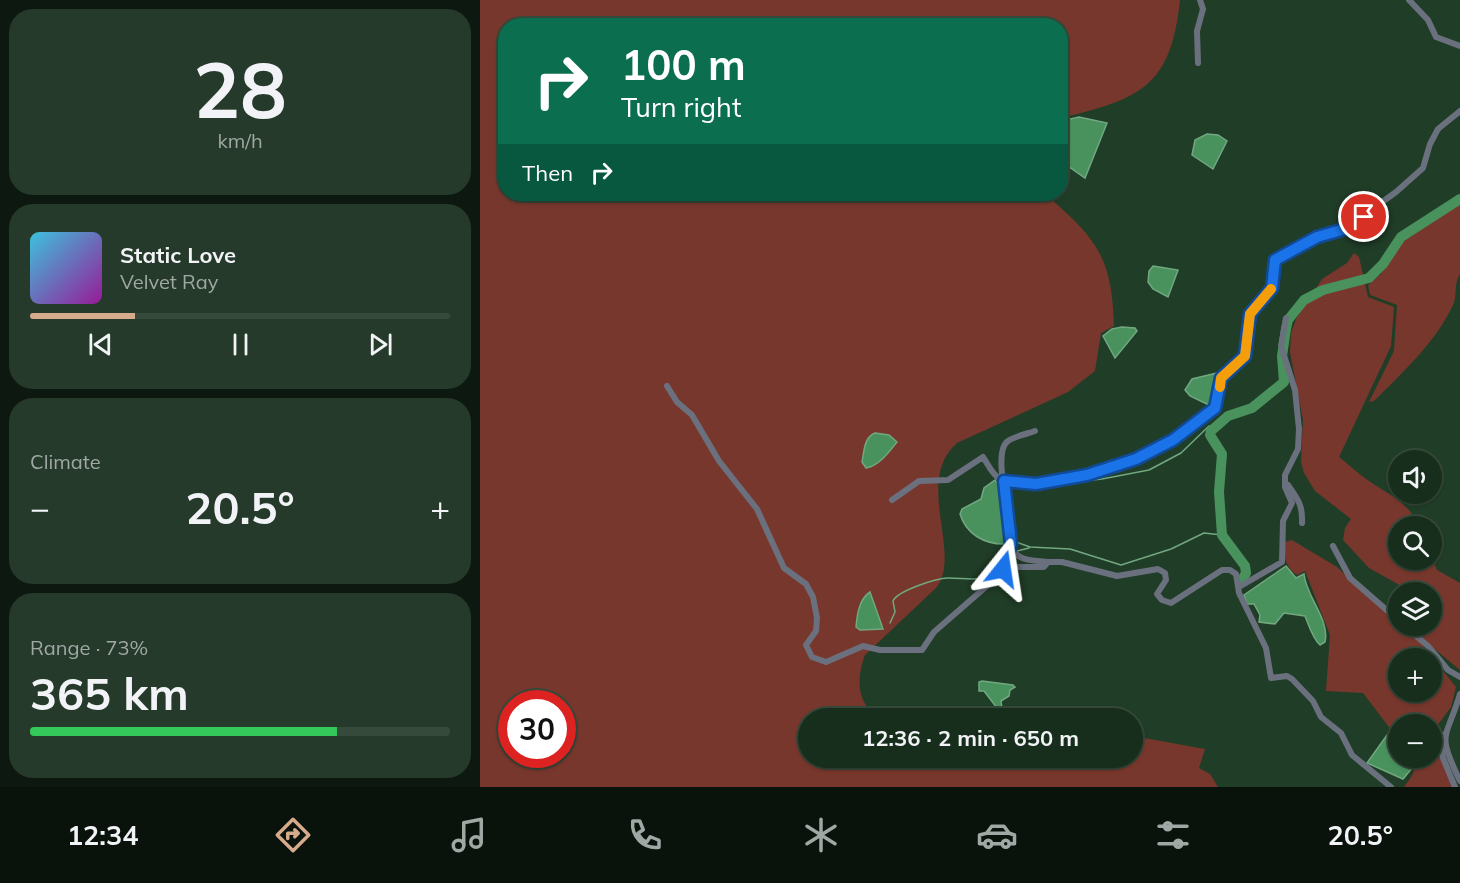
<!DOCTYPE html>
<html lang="en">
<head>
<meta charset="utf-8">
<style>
	:root { --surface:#182e1d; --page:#253a2a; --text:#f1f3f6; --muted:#9fa8a4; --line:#364a3b; --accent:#d6ab8b }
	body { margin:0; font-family:Mulish,sans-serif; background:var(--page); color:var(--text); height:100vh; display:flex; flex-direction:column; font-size:22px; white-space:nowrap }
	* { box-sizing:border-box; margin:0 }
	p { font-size:20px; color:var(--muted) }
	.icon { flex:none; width:33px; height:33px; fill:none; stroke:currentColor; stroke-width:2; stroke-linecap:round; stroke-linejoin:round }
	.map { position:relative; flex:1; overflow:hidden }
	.sheet { display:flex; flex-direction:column; gap:9px; padding:9px; background:#0d1910; width:480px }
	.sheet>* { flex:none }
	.top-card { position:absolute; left:18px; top:18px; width:570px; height:183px; border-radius:24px; box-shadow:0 2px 4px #0004,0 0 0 2px var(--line); background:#0b6e4f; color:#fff; overflow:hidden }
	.fabs { position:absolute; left:908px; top:450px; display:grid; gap:12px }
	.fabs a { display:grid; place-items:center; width:54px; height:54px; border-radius:50%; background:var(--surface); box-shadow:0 2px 4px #0004,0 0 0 2px var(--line); font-size:30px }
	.speed { position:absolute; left:18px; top:690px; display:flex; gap:12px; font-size:30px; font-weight:700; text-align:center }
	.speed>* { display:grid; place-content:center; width:78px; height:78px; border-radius:50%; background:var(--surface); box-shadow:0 2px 4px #0004,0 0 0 2px var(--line); line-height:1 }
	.speed .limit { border:9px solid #d22; background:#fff; color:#111 }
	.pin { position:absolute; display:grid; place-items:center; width:51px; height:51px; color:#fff; margin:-26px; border:3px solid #fff; border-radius:50%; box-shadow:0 2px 6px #0007 }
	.me { position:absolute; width:66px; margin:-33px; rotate:15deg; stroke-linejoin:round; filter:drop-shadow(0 0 4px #0008) }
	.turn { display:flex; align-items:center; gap:21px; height:126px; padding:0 24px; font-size:27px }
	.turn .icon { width:78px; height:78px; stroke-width:2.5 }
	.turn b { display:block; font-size:42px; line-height:51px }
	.then { display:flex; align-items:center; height:57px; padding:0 24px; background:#0003; gap:12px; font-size:22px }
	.big { font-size:45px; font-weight:700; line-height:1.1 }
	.sheet .tile { flex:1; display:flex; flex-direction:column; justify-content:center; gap:9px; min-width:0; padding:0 21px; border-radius:24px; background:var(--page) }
	.sheet .dial { align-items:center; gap:0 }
	.dial b { font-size:78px; line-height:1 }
	.song { display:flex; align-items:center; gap:18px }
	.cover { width:72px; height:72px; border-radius:9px; background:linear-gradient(135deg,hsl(190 70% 55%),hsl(300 70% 35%)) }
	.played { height:6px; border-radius:3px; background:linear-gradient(90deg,var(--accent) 25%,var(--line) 25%) }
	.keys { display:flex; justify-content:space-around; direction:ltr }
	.heat { display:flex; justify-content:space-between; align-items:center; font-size:33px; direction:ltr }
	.charge { height:9px; border-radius:4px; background:linear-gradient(90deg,#34c759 73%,var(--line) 0) }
	.trip { position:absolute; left:318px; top:708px; width:345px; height:60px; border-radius:30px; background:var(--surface); box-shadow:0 2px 4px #0004,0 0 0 2px var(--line); font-weight:700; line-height:60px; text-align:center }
	.menu { display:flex; height:96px; justify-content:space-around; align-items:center; background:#0a120c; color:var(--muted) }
	.menu .icon { width:42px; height:42px }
	.menu .current { color:var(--accent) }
	.menu b { font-size:27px; color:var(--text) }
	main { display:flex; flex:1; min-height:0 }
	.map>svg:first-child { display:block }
	.green { fill:#78372c; fill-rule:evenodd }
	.water { fill:#49915d; stroke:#71a880; stroke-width:1.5 }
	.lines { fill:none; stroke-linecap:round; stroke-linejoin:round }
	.stream { stroke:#71a880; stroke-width:1.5 }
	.river { stroke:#49915d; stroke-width:10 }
	.minor { stroke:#6b707e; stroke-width:6 }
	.route-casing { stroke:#114b97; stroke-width:15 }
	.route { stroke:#1a73e8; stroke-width:10 }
	.slow { stroke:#f59e0b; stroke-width:10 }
</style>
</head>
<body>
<main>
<section class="sheet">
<div class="tile dial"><b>28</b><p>km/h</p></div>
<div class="tile">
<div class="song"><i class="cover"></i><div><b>Static Love</b><p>Velvet Ray</p></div></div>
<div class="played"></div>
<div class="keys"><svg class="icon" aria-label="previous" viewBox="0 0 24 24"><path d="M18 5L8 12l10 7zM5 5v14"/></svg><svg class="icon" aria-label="pause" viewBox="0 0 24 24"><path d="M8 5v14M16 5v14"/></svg><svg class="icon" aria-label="next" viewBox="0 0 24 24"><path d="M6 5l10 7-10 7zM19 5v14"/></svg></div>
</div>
<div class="tile"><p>Climate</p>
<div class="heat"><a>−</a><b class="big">20.5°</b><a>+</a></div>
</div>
<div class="tile"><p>Range · 73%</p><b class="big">365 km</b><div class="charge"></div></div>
</section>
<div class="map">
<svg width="980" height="787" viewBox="0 0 980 787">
	<rect width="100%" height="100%" fill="#203d27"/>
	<path class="green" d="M0,0H700C691,87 660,99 581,118L580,26H26V194H565C616,238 632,256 634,326L621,333L615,371L588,392L477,443C434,480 482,553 457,587L385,655C376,678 376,707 402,718H328V758H652L653,736L725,749L719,768L730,774L738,787H0ZM32,704H82V754H32Z
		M980,204V274C973,285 978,294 973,305C956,342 922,373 894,401L889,402L914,351L917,305L890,295L888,285L901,274L922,242Z
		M874,253L879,257L888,297L914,307L911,346L859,457C867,463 874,470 882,476C904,493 927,499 939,526H918V560H951V555L957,570L980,583V670L951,646H943L976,687L971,707L957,726C958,748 962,768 975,787H924C931,777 939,769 931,758H951V724H918V739L883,693L846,691L850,635L825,571L817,575C806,568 802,554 805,542L812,540L857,567L899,607L918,609V626H951V592H932L889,568L863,540L865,528L871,519L835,491L824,473L821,462L823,420L810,352L811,333L816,319L842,279L867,263ZM918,658H951V692H918Z"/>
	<path class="water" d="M599,117L627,123L605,178L581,161V121Z
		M727,134L738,135L747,141L733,169L712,155L715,140Z
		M673,266L698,270L688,297L673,289L668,282L669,271Z
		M642,327L655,328L657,331L635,358L623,336L632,329Z
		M737,373L736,400L733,407L710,396L705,390L712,379Z
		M395,433L409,435L417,442C409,452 399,466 386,468L382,462C384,452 384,437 395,433Z
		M515,480L521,488L528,540L524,544C504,544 486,534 480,514L482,509L501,499L504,488Z
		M806,566L816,578L824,574C826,597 850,619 845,642L840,645C833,639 829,626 825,616L804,613L795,624L779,622L780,615L774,604H767L764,595Z
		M390,592L403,629L380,630L376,627C377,615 379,599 390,592Z
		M502,681L533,685L535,687L530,690L529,696L521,701L522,708H517L504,691H499V682Z
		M907,735L917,738L918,758H927L933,767L923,779L887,763Z"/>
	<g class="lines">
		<path class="stream" d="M537,488L622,479L669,470L701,453L729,426L736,427
			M533,541L550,547L590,549L641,565L691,549L724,533L742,535
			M537,551L549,548
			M410,623L415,612L413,601C417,591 457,578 468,578C483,578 497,581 511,577"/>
		<path class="river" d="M761,582L766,573L765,566L742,535L739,492L742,454L730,435L731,431L748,416L772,408L804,382L802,356L806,329L808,320L824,300L843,290L889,278L903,264L921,237L980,199"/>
		<path class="minor" d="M929,0L948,20L956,37L980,46
			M718,63L717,31L723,9L720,0
			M187,386L197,402L212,415L239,461L277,509L304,568L326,584L333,597L337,618L336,631L326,645L332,657L346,662L383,646L400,650H442L454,632L508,585L537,567H564L568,562H582L637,576L678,569L685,573L686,580L677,594L682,600L691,603L742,570H750L756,574L759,593L786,648L791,678L807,676L812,679L833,701L841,717L861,733L872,755L911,787
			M808,485C818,499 823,506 822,523
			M412,500L439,481L468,480L503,457C508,464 512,475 520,479C531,487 552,484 565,482C627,474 690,452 735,408L741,378L765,356L770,314L792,288L795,260L837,237L865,229L916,192L943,168L950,144L958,129L980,111
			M531,545C536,562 552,560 568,562
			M853,546L870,578L918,620
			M510,582C521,572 527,561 530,546C535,526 510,453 528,441C535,436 547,434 555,431
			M759,587L802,562L803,521L812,503L805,487V475L818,449L819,429L815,390L801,346L806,318
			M924,626L948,646L968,670L980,677
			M980,694C966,741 956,731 980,781
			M965,734L959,738L963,758L975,787"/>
	</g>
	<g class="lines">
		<g class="route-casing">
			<path id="route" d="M523,569L531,544L524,481L556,484L607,475L656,459L693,440L735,408L741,378L765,356L770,314L792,288L795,260L837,237L865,229L884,217"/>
		</g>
		<use href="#route" class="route"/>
		<path class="slow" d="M740,387L741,378L765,356L770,314L791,289"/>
	</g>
</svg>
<div class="fabs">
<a><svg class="icon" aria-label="sound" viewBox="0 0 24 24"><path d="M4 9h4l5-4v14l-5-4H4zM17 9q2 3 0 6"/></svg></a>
<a><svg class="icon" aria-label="search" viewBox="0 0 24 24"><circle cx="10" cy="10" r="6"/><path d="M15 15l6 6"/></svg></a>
<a><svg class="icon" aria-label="layers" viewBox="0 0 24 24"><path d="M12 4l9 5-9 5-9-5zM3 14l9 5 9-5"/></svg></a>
<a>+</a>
<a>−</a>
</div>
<div class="speed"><div class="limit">30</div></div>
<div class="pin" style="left:884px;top:217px;background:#d93025"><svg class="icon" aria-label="arrive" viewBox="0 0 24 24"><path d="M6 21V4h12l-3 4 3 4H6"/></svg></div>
<svg class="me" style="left:523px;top:569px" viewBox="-20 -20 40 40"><path d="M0-17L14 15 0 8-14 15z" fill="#1a73e8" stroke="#fff" stroke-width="4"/></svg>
<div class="trip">12:36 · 2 min · 650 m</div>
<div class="top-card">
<div class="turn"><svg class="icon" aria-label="right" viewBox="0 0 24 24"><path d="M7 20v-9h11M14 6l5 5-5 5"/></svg><div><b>100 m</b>Turn right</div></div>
<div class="then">Then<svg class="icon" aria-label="right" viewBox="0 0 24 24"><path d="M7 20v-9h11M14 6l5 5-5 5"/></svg></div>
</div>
</div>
</main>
<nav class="menu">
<b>12:34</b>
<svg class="icon current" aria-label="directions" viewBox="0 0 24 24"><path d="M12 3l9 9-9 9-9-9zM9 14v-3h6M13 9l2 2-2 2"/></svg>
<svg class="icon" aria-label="music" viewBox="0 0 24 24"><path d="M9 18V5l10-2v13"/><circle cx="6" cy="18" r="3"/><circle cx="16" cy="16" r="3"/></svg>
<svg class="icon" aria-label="phone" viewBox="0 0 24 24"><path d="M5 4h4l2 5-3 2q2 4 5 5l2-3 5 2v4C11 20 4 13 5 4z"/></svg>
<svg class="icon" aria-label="climate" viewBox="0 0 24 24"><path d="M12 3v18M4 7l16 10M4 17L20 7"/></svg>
<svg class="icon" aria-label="car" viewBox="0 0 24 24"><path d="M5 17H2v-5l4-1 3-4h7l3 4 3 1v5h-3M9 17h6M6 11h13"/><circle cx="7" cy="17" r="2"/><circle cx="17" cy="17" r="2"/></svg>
<svg class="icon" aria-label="filters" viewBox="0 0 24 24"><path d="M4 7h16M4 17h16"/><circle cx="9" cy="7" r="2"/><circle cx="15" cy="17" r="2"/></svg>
<b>20.5°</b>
</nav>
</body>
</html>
